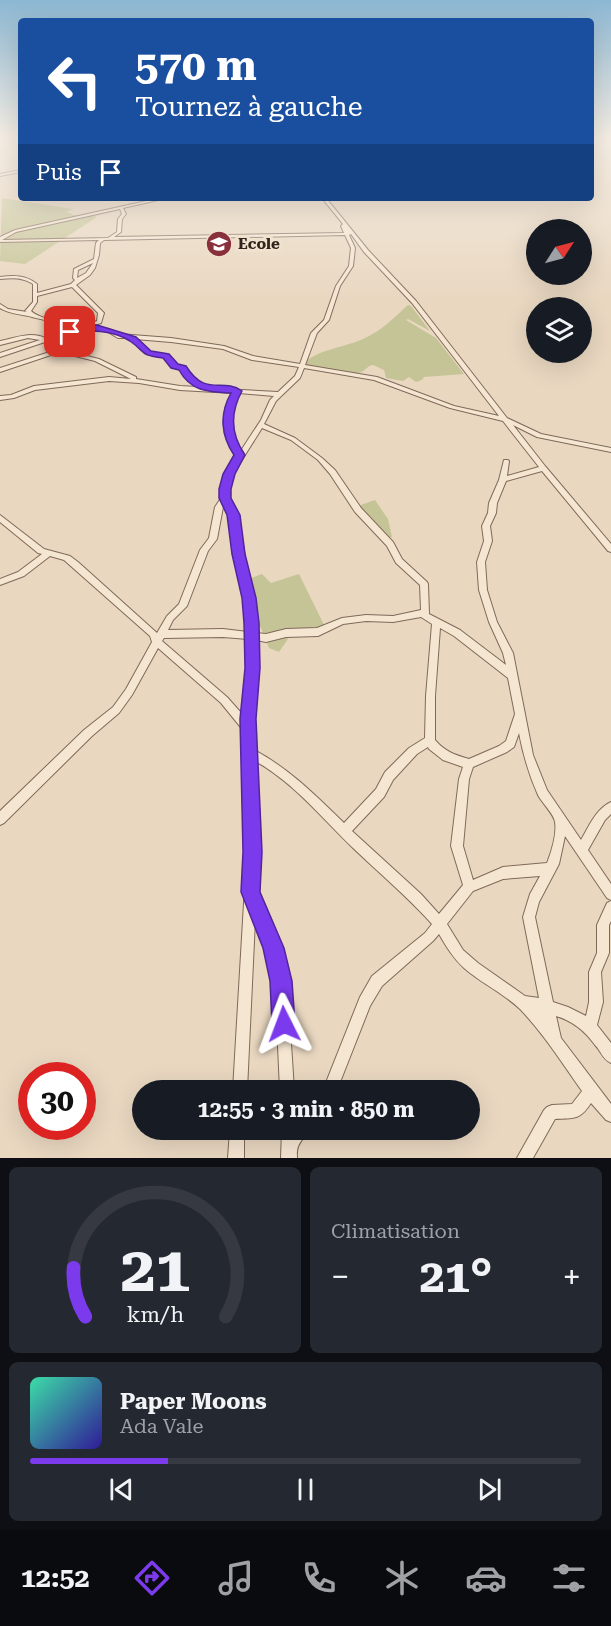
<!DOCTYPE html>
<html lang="fr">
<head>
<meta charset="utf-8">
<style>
	:root { --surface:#171b24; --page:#242831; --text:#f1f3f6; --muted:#9ea1a6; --line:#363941; --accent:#7c3aed }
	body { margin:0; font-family:"Roboto Serif",serif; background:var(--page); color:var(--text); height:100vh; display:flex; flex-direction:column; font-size:22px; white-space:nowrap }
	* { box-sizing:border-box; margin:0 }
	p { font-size:20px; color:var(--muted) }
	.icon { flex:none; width:33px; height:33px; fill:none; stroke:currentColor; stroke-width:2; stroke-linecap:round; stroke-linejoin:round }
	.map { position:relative; height:1158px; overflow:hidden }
	.sheet { display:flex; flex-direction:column; gap:9px; padding:9px; background:#0d0f14; flex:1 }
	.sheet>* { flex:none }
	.hud { position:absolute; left:18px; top:18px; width:576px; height:183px; border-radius:6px; box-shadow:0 6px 24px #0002; background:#1a4fa0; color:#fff; overflow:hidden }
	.needle { width:39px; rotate:54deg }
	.fabs { position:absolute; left:526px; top:219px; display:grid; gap:12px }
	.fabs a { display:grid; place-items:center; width:66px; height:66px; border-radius:50%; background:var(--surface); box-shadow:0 6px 24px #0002; font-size:30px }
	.speed { position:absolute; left:18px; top:1062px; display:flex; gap:12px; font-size:30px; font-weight:700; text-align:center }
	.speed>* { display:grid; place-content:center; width:78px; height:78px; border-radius:50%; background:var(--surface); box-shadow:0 6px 24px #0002; line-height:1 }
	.speed .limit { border:9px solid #d22; background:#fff; color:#111 }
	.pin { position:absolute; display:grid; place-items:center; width:51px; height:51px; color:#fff; margin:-26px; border-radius:12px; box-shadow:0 3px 9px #0006 }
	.me { position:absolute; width:66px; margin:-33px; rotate:357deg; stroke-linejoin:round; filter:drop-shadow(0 0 4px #0008) }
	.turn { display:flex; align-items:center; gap:21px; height:126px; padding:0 18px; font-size:27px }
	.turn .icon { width:78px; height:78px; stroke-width:2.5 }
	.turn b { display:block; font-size:42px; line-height:51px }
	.then { display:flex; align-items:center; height:57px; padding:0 18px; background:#0003; gap:12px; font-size:22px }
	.big { font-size:45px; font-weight:700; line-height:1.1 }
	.sheet .tile { flex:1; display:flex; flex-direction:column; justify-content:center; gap:9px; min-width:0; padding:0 21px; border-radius:9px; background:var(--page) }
	.sheet .dial { align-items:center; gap:0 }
	.dial svg { height:156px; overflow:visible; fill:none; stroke:var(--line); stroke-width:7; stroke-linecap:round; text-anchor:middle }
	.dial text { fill:var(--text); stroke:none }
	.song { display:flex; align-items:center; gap:18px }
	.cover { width:72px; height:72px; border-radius:9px; background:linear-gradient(135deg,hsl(160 70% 55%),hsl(250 70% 35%)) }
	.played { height:6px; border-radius:3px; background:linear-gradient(90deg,var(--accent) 25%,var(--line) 25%) }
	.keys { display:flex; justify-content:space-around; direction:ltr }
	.heat { display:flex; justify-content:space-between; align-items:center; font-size:33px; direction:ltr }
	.sheet .tiles { flex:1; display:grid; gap:9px; grid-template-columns:1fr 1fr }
	.tile:last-child { grid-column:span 2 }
	.trip { position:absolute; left:132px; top:1080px; width:348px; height:60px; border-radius:30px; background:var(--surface); box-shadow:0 6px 24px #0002; font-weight:700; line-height:60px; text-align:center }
	.menu { display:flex; height:96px; justify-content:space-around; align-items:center; background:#090b0e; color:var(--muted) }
	.menu .icon { width:42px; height:42px }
	.menu .current { color:var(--accent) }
	.menu b { font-size:27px; color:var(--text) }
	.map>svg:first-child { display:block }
	.green { fill:#c5c496 }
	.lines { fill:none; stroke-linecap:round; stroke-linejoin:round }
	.minor-casing { stroke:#80695a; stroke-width:2 }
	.minor { fill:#f5e6d2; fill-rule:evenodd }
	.route { fill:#7c3aed; stroke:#51269a; stroke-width:1.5 }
	.labels { text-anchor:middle; stroke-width:6; stroke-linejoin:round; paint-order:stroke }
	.far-poi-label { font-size:15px; font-weight:bold; fill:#31241d; stroke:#f1e2cf; text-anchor:start }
</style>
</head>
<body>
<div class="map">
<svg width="611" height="1158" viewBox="0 0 611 1158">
	<rect width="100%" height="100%" fill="#e9d7c0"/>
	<path class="green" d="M2,198L73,209L66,212L83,218L91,215L97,217L25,264L0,261Z
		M408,305L411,306L430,331L408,319L406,320L436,338L464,374L424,377L422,380L416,382L409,377L403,381L386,378L384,370L373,365C367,366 366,370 361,372C350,378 315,367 302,364C319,349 343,348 363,339C381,331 394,318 408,305Z
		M375,500L388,519L392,537L385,539L355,507Z
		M262,574L271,583L299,574L325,627L283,633L288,639L279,652L269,648L261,628L255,621L244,581Z"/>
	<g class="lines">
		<g class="minor-casing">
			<path id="minor" d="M5,140L21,141V143L6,141Z
				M21,170V172L0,176V174Z
				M160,198H167L123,208L126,214L122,219L121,232L114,237L344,233L341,226L343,224L322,198H326L368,250L416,301L507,418L541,434L611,448V452L537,437L513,425L545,466L611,544V552L608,551L542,471L506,481L497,503L496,513L490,526L492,541L485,562L487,590L497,622L513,653L533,755L547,790L581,840C589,826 596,809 611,802V814L605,820L588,850L611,884V900L607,898L565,836L559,864L539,902L535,917L553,1002L568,1007L586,1016L589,1002V972L597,953V925L607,903L611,901V921L609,925V953L601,972L603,1002L597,1025L611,1043V1063C603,1060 601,1051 595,1045C585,1031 573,1021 556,1016L561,1038L611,1104V1122L606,1120L591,1103C580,1120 575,1118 555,1119L533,1158H517L544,1110L547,1107L552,1105L572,1104L582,1091C562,1063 544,1034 520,1009C503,993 481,983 464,968C453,958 446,946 439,934L433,941L382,986L370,1006L337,1090H323L360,997L372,976L425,933L432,924C407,896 378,872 352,847C321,817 293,782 255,761L259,852L257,893L279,948L287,981L294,1090H280L275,981L267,948L255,920L247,1090H233L247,852L243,730L221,703L158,648L132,695L119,713L92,736L4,823L0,825V811L84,730L113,707L126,689L152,642L150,636L64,560L50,556L24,576L0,585V579L18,572L42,554L38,553L0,522V515L44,549L70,556L78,562L157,633L167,616L179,604L200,550L209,538L215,507L221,498V489L225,474L237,456C226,445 221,426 225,411C226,404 230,399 233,393L180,390L139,383L109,381L35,390L14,398L0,400V396L11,395L34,386L109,377L131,379L95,361L71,355L63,351L0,372V368L59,349L45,342L0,357V353L40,340L28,338L0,345V341C15,338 31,331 45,338L79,327C62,324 48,321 32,317C22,314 9,314 0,308V304L8,309L27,312L25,311L33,302V284C22,277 12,278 0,279V277C14,275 26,275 37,284V293L71,284L75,280L73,278L74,269L94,259L96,243L99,240L0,242V237L15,230ZM120,209L122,214L118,219L117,232L108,238L2,240L16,232ZM351,234L364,252L412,303L499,416L454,406L377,377L305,365L317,333L329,320L340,286L353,266L355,248L349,235ZM345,235L351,248L349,266L336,286L324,320L311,333L300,364L253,356L224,346L171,338L119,334L109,329L92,326L101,323L104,313L76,285L90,275L95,268L99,255L100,243L104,240ZM93,263L86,273L77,278L78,270ZM72,287L98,313L97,321C92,323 87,325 82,324C69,324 41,320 31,311L37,302V296ZM86,328L106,331L118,338H130L146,354L164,357L173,367L181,369L185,377L198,387L180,386L136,379V377L99,359L75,353L50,340ZM135,339L171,342L223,349L252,360L299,367L295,376L278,392L206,388L189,375L185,367L177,365L168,355L150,352ZM304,368L374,380L450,408L503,421L539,467L507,476L509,461L508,460H504L499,480L489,503L488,513L482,526L484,541L477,562L479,590L489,622L503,653L506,665L460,630L429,614L428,584L427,582L402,559L393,542L361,508L335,470L322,458L295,438L264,424L276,401L300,378ZM239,393L274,396L270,400L261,420L240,452C225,434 229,412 239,393ZM262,428L291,440L318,460L330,474L355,512L387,546L396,563L420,585L421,610L393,616L366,615L342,618L317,628L286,629L266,634L256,633V623L238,515L229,498V489L233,474ZM225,504L230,515L248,623V632L223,629L168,630L173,620L187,606L208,551L217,539L223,507ZM421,617L432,624L426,696L425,738L409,748L385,772L376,789L344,823C316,796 290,769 254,750C253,714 257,677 256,640L266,642L286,637L318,636L343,624L366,621L393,622ZM440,628L454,636L508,678L515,714L506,741L499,746L469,759C455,755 444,751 435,740V696ZM223,637L248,639L247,668L243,715L227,697L162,641L164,638ZM519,733C523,754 529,775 538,795C542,803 554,814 555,822C557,834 551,853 547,863L503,867L473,880L463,846L469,779L473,767L507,752L514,747ZM428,747L429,749L443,760L463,767L459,779L451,846L463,885L439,914L421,894L352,831L384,797L393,780L417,754ZM540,876L530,894L523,917L539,998L525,996L478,963L463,950L447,924L473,891L503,879Z
				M230,1130H244V1158H228Z
				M282,1130H307C303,1143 296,1141 297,1158H281Z"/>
		</g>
		<use href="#minor" class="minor"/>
	</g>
	<linearGradient id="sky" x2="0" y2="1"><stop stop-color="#8cb7d2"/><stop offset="0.46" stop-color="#f5ede3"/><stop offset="1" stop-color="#f5ede3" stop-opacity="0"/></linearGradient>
	<rect width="611" height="302" fill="url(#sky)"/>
	<path class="route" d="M86,325H97L136,337L151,351L169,354L178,364L186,366C206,398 222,377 242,391C230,413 231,435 245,455L235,474L231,489V498L240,515L245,554L256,598L259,623L260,668L256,719L262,852L260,892L284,948L292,981L295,1024L291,1032L284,1036L276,1032L272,1024L270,981L263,948L241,892L243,852L240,719L245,668L244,623L242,598L232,554L227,515L219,498V489L223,474L234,455C221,436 219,414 231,393C209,392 191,392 179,370L171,368L163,358C139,355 147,353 130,341C113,330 89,329 70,334L65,332Z"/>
	<defs>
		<g id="school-disc" transform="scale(1.35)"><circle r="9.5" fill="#89303d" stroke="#f1e2cf"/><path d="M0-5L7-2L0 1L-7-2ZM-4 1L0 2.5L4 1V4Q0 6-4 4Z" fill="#fff"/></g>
	</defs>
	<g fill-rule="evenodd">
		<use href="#school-disc" x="219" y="244"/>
	</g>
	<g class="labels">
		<g class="far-poi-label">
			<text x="238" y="249">Ecole</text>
		</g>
	</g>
</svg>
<div class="fabs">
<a><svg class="needle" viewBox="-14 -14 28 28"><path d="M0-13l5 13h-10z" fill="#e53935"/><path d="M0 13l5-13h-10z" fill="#9ea1a6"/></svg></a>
<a><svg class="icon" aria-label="layers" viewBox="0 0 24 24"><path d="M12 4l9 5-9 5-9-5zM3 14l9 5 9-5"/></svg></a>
</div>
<div class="speed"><div class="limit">30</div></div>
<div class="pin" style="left:70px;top:332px;background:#d93025"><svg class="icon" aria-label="arrive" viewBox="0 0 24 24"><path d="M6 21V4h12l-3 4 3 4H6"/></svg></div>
<svg class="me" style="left:284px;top:1024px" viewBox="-20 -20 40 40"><path d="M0-17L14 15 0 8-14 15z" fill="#7c3aed" stroke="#fff" stroke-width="4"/></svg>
<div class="trip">12:55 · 3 min · 850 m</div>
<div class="hud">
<div class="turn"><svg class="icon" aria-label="left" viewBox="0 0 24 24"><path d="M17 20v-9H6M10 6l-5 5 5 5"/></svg><div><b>570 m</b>Tournez à gauche</div></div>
<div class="then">Puis<svg class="icon" aria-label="arrive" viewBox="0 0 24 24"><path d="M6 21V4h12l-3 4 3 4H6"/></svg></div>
</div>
</div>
<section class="sheet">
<div class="tiles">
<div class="tile dial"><svg viewBox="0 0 100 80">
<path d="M14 69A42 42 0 1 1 86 69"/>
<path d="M14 69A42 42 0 0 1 8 44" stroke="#7c3aed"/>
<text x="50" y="56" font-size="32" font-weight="700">21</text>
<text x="50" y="72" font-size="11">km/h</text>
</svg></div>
<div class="tile"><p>Climatisation</p>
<div class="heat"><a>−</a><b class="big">21°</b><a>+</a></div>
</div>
<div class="tile">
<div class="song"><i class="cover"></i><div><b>Paper Moons</b><p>Ada Vale</p></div></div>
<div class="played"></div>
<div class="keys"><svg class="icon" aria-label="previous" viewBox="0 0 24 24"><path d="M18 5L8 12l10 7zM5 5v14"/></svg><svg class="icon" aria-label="pause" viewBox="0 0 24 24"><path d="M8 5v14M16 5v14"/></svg><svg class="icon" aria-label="next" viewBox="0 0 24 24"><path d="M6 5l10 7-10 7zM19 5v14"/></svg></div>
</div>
</div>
</section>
<nav class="menu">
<b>12:52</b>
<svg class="icon current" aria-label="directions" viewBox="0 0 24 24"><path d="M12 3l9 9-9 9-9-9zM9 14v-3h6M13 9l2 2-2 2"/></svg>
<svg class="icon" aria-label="music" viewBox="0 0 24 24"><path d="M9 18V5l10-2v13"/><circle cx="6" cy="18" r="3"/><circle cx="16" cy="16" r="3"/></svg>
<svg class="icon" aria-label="phone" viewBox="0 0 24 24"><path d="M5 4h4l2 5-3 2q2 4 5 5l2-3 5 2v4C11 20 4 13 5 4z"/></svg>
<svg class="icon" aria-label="climate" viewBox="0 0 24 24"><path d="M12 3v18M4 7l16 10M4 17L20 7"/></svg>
<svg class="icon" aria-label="car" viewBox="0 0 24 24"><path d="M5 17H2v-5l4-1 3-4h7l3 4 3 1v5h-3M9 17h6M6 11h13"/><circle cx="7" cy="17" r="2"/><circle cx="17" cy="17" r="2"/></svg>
<svg class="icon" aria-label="filters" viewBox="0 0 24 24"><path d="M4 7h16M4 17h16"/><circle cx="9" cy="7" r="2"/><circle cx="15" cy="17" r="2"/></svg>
</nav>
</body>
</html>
